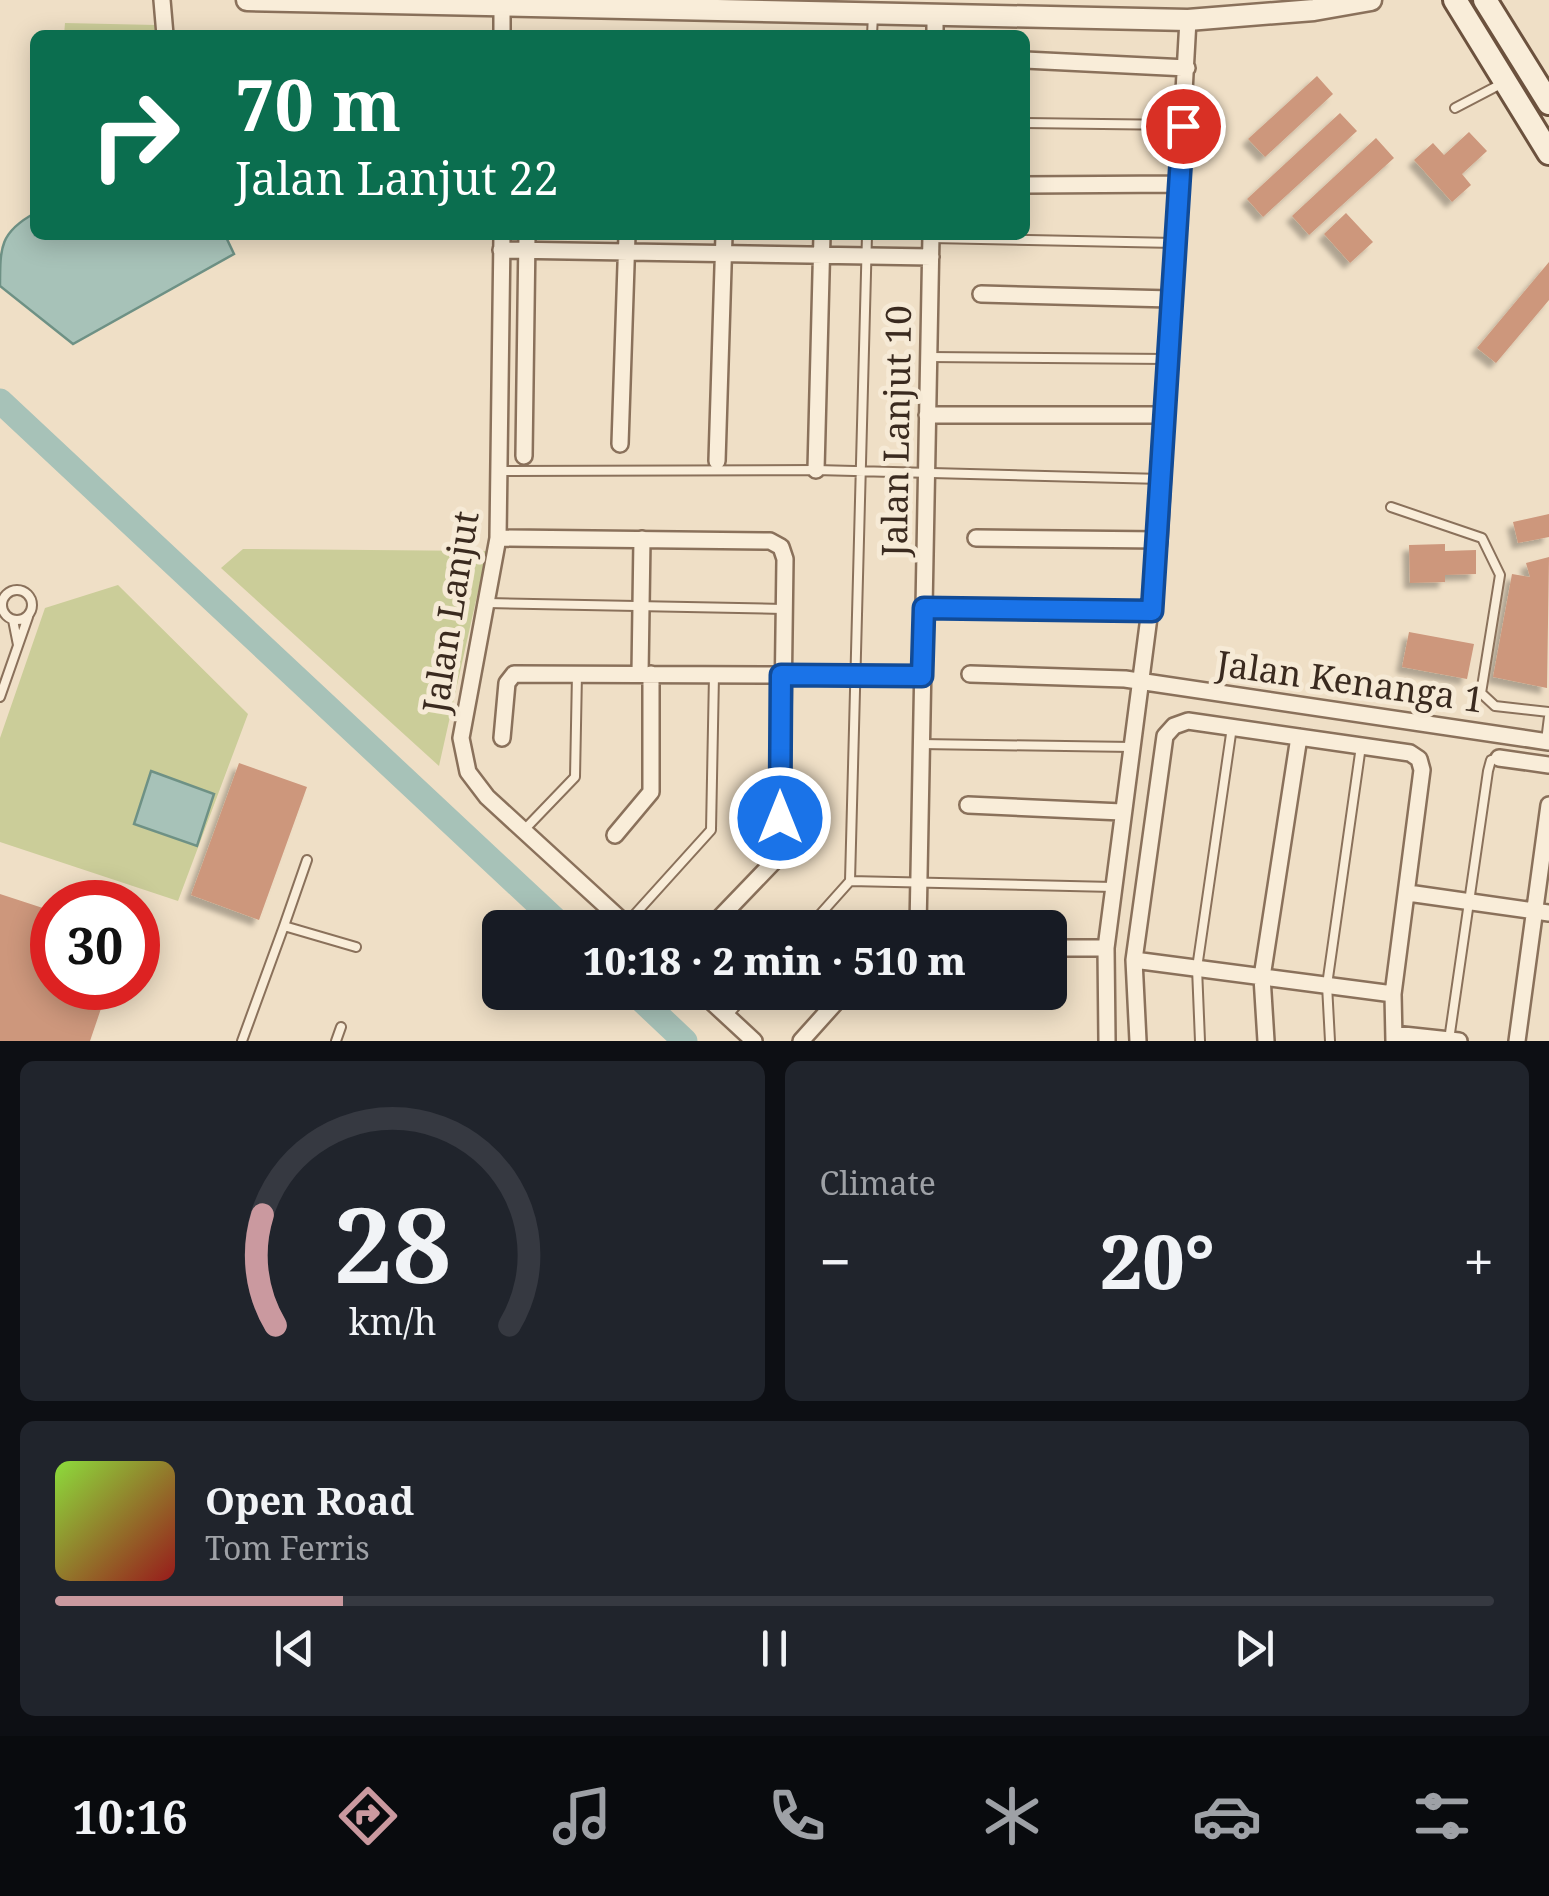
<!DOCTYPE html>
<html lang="en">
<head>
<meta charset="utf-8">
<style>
	:root { --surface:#171b24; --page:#20242c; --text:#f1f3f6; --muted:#9ea1a6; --line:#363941; --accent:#ca999f }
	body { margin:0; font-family:"Noto Serif",serif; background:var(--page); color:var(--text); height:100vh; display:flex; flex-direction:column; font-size:38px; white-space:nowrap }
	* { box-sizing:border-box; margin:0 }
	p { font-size:32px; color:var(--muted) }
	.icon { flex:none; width:55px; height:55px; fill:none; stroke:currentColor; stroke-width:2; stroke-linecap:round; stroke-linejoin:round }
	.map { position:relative; height:1041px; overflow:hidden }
	.panel { display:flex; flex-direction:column; gap:20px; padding:20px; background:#0d0f14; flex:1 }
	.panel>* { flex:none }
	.banner { position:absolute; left:30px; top:30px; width:1000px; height:210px; border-radius:15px; box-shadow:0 5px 25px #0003; background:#0b6e4f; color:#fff; overflow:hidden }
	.speed { position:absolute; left:30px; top:880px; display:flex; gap:20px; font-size:50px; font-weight:700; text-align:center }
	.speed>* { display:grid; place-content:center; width:130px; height:130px; border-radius:50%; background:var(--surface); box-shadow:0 5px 25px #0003; line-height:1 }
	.speed .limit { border:15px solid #d22; background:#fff; color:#111 }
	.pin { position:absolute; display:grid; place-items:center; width:85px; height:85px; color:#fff; margin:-42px; border:5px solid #fff; border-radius:50%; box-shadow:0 2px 10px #0007 }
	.me { position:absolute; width:110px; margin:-55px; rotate:0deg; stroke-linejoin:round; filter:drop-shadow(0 0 8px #0008) }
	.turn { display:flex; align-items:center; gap:35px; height:210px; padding:0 40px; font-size:45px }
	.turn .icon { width:130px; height:130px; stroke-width:2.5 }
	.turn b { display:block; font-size:70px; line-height:85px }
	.big { font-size:75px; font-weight:800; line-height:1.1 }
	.panel .widget { flex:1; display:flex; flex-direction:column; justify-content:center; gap:15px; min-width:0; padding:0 35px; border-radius:15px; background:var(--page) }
	.panel .dial { align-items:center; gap:0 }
	.dial svg { height:260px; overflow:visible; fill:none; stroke:var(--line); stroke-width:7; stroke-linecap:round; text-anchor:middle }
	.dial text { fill:var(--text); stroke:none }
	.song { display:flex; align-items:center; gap:30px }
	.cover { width:120px; height:120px; border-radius:15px; background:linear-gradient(135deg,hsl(90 70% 55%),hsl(0 70% 35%)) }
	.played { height:10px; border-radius:5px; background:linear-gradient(90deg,var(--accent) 20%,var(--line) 20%) }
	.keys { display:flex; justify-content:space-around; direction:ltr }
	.heat { display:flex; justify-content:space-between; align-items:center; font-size:55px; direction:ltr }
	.panel .tiles { flex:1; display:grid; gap:20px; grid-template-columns:1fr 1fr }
	.widget:last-child { grid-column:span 2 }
	.trip { position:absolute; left:482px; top:910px; width:585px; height:100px; border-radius:15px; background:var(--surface); box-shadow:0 5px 25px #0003; font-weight:800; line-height:100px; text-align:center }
	.tabs { display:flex; height:160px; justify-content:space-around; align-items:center; background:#090b0e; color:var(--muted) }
	.tabs .icon { width:70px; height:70px }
	.tabs .active { color:var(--accent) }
	.tabs b { font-size:45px; color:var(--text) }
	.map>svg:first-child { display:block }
	.green { fill:#cbcd99 }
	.water { fill:#a7c2b8; stroke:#6e9185; stroke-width:2.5 }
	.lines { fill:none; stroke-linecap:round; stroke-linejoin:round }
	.river { stroke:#a7c2b8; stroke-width:25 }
	.building { fill:#cd977c; filter:url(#shadow) }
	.service-casing { stroke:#8a715b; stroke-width:12 }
	.minor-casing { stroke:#8a715b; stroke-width:20 }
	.tertiary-casing { stroke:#8a715b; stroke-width:25 }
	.secondary-casing { stroke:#6c523e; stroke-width:28 }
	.service { stroke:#f9edd9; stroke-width:8 }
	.minor { stroke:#f9edd9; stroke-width:15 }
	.tertiary { stroke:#f9edd9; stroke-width:20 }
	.secondary { stroke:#f9edd9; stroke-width:22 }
	.route-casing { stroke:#114b97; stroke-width:25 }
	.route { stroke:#1a73e8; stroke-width:18 }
	.labels { text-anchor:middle; stroke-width:10; stroke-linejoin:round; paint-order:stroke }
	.street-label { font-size:35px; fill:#3a2a1f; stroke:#f6ead6 }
</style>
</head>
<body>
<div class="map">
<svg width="1549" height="1041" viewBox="0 0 1549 1041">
	<defs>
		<filter id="shadow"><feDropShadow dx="-6" dy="6" stdDeviation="2.5" flood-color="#0004"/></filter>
	</defs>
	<rect width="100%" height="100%" fill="#efdfc6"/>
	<path class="green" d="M65,23L156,25V35H64Z
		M243,549L487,551L439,766L221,568Z
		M118,585L248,714L178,901L0,842V738L45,608Z"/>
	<path class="water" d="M35,213V235H225L234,254L73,344L0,286C0,247 0,232 35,213Z
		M151,771L214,794L197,846L134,824Z"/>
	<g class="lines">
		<path class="river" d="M0,401L564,928
			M633,992L685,1041"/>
	</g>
	<path class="building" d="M1317,76L1333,94L1265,157L1248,139Z
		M1340,113L1357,131L1263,217L1247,199Z
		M1469,132L1487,151L1462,174L1471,185L1452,202L1414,160L1433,143L1444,155Z
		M1376,138L1394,158L1309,235L1292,216Z
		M1346,213L1373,242L1350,263L1324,234Z
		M1549,262V300L1496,363L1477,348Z
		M1549,514V537L1518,543L1513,522Z
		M1445,544V551L1476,550V574L1445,575V582L1410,583L1409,545Z
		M1549,557L1547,688L1493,677L1512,574L1530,577L1526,563Z
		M1409,632L1474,644L1467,679L1402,667Z
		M239,763L307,787L259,920L191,895Z
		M0,894L52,911V988H108L90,1041H0Z"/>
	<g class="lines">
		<g class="service-casing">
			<path id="service" d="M872,35L873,15
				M1455,108L1501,84
				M1025,123L1180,125
				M931,238L1175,243
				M929,357L1167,359
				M499,471L816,470L1162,479
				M1391,507L1482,538L1500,575L1481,693L1495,706L1549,712
				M2 605a15 15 0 1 1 30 0a15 15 0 1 1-30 0Z
				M488,603L783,609
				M924,609L1149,611
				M13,620L18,645
				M782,675L923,676
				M0,697L28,617
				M1546,741L1549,717
				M921,744L1132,747
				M525,829L575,777L577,674
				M850,881L867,235
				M627,923L711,830L714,675
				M284,926L307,860
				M808,928L850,881L1113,887
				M727,1016L748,992
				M1449,1040L1488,771L1491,760L1498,758
				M242,1041L284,926L356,947
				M336,1041L341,1027
				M1200,1041L1197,968L1232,727
				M1330,1041L1327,985L1361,746"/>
		</g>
		<g class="minor-casing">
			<path id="minor" d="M162,0L165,35
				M502,35V8
				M935,35V16
				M1025,60L1187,68
				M1025,185L1179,184
				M502,235L498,538L461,738L468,772L487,797L630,928
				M501,250L931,257
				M981,294L1171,299
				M927,415H1164
				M620,444L627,235
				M524,456L527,235
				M717,461L724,235
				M816,470L822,235
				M498,538L770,541L781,547L785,559L781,854L710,928
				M976,538L1159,540
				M640,674L642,539
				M970,674L1125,679L1549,742
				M502,738L507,683L514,674L781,675
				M1499,758L1549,765
				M968,805L1122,812
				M615,835L651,792V674
				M1408,893L1549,913
				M918,928L931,235
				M1050,948H1106
				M1134,960L1393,994
				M701,992L754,1041
				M1394,1034L1459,1041
				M801,1041L845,992
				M1107,1041L1106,948L1159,540L1188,20
				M1138,1041L1134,960L1165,736L1174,726L1188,721L1410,753L1419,759L1422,770L1393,994L1394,1041
				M1266,1041L1262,977L1299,737
				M1517,1041L1549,805"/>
		</g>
		<g class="tertiary-casing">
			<path id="tertiary" d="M247,0L1188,20L1314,10L1371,0"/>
		</g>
		<g class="secondary-casing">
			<path id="secondary" d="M1455,0L1549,153
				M1485,0L1549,103"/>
		</g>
		<use href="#service" class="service"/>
		<use href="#minor" class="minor"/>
		<use href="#tertiary" class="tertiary"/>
		<use href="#secondary" class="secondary"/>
	</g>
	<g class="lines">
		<g class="route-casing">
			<path id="route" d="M780,818L781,675L922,676L924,608L1152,611L1183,126"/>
		</g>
		<use href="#route" class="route"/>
	</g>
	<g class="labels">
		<g class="street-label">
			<text transform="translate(897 431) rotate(-89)" y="12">Jalan Lanjut 10</text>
			<text transform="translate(451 612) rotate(-81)" y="12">Jalan Lanjut</text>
			<text transform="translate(1350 682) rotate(8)" y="12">Jalan Kenanga 1</text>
		</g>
	</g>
</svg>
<div class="speed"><div class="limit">30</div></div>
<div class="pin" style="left:1183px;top:126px;background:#d93025"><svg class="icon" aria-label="arrive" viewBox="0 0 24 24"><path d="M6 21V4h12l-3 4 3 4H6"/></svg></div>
<svg class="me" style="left:780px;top:818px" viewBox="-20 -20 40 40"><circle r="17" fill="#1a73e8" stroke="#fff" stroke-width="3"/><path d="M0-11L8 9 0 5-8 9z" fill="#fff"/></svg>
<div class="trip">10:18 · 2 min · 510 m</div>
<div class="banner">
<div class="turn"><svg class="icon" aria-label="right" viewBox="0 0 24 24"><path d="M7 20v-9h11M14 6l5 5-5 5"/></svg><div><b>70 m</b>Jalan Lanjut 22</div></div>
</div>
</div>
<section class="panel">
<div class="tiles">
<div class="widget dial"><svg viewBox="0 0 100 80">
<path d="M14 69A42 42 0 1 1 86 69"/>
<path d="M14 69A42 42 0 0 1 10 35" stroke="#ca999f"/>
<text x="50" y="56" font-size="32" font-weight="700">28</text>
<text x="50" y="72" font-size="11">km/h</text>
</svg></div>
<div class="widget"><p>Climate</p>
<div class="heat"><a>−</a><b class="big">20°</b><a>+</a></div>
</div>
<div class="widget">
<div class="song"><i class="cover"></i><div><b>Open Road</b><p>Tom Ferris</p></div></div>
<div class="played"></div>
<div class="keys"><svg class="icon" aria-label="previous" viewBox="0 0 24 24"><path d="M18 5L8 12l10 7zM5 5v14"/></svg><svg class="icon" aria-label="pause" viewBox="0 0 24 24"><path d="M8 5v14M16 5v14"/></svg><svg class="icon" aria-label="next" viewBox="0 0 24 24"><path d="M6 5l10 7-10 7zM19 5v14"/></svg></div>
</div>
</div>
</section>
<nav class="tabs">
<b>10:16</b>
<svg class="icon active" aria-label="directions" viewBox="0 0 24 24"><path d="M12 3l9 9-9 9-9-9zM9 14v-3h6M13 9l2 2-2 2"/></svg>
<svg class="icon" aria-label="music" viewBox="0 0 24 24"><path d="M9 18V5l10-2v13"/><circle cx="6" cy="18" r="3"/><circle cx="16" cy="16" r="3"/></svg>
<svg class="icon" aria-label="phone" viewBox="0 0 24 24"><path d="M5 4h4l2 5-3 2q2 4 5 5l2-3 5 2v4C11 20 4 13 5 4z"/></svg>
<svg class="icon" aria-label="climate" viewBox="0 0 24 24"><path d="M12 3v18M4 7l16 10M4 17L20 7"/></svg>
<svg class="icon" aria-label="car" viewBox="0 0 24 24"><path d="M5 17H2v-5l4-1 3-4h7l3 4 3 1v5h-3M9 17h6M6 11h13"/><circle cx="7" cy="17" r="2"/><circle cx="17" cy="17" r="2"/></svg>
<svg class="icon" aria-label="filters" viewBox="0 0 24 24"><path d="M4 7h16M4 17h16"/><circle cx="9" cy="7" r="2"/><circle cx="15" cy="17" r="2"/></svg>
</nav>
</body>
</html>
